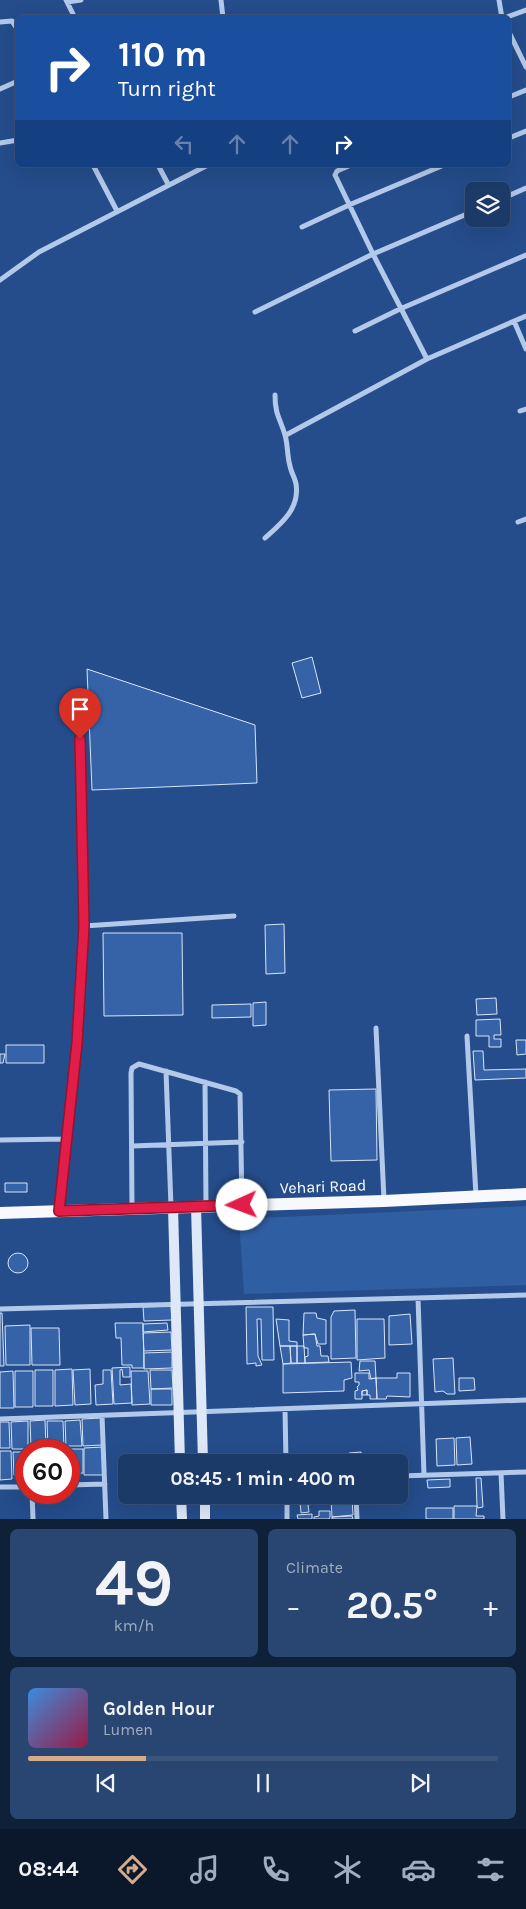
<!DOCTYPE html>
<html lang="en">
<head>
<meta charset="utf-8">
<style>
	:root { --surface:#1c3a68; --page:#294571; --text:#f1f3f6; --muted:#a0adc0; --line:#3a547c; --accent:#d6ab8b }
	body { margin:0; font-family:Karla,sans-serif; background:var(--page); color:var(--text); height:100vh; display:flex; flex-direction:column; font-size:19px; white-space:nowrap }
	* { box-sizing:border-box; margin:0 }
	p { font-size:16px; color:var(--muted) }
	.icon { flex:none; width:28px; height:28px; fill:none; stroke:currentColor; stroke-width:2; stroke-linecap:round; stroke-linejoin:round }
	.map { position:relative; height:1519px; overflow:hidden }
	.sheet { display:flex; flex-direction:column; gap:10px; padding:10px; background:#0f2039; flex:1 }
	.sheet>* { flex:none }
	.top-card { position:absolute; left:15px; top:15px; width:496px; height:152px; border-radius:8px; box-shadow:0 5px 20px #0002,0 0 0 1px var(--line); background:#1a4fa0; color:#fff; overflow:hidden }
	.controls { position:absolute; left:465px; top:182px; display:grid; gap:10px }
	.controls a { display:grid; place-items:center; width:45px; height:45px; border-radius:8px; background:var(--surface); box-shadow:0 5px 20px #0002,0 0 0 1px var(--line); font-size:25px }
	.speed { position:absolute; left:15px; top:1439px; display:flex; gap:10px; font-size:25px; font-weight:700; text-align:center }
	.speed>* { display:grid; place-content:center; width:65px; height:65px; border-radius:50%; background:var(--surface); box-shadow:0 5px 20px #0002,0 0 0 1px var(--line); line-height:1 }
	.speed .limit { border:8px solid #d22; background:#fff; color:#111 }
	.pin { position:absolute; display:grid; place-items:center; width:42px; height:42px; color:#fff; margin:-51px -21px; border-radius:50% 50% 50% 0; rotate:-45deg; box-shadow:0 0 5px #0007 }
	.pin .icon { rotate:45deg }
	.me { position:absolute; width:55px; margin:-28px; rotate:268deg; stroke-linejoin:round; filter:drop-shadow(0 0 4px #0008) }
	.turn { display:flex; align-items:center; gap:18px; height:105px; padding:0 20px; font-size:22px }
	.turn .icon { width:65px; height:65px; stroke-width:2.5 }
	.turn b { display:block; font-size:35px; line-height:42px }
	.lanes { display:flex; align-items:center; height:48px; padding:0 20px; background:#0003; justify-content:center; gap:25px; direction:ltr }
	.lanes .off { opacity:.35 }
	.big { font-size:38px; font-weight:700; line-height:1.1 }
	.sheet .tile { flex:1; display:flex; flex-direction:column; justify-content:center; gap:8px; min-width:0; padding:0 18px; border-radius:8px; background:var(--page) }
	.sheet .dial { align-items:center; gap:0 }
	.dial b { font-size:65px; line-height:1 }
	.song { display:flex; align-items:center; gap:15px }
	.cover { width:60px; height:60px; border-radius:8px; background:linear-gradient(135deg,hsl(210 70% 55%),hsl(340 70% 35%)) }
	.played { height:5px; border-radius:2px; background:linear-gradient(90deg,var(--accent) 25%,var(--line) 25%) }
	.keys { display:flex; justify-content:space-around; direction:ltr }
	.heat { display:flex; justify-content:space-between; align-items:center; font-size:28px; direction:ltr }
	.sheet .tiles { flex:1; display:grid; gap:10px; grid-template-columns:1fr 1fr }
	.tile:last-child { grid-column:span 2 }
	.trip { position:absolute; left:118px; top:1454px; width:290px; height:50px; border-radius:8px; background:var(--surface); box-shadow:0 5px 20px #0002,0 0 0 1px var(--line); font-weight:700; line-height:50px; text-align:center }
	.tab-bar { display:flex; height:80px; justify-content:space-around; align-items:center; background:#0b172a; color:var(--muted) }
	.tab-bar .icon { width:35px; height:35px }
	.tab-bar .active { color:var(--accent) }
	.tab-bar b { font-size:22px; color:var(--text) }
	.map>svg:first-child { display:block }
	.green { fill:#2f5ea2 }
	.building { fill:#3663a7; stroke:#d7e5f8 }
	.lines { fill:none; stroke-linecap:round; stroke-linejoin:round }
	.street { stroke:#b3c9ea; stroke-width:5 }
	.secondary { stroke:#dee8f8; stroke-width:10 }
	.primary { stroke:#f7f9fe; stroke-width:12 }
	.route-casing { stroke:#92132f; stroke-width:12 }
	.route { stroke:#e11d48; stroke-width:9 }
	.labels { text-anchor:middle; stroke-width:5; stroke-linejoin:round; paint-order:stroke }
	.street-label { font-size:16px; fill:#fff; stroke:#254d8b }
</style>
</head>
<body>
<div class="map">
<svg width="526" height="1519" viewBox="0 0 526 1519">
	<rect width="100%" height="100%" fill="#254d8b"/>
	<path class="green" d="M526,1206V1285L244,1294L239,1219Z"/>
	<path class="building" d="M312,657L321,693L302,698L292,663Z
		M87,669L255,725L257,783L92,790Z
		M284,924L285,973L266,974L265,925Z
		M103,933H182L183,1015L104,1016Z
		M496,998L497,1014L477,1015L476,999Z
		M266,1002V1025L253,1026V1003Z
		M251,1004V1017L212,1018V1005Z
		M500,1019L501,1035H494V1039H501V1047H489V1036H476V1020Z
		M516,1040H526V1054L517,1055Z
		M6,1045H44V1063H6Z
		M473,1051H483L484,1070L526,1069V1078L475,1080Z
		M0,1054H5L3,1063H0Z
		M376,1089L377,1160L331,1161L329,1090Z
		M5,1183H27V1192H5Z
		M8 1263a10 10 0 1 1 20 0a10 10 0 1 1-20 0Z
		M171,1306L172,1320L144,1321L143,1307Z
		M246,1307H273L274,1360H262L261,1319H257L258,1356L262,1365L256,1366V1363L247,1364Z
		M355,1310L356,1358L331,1359V1317L334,1311Z
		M0,1313H2L4,1366H0Z
		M304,1313H316L317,1318L326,1320V1344H318L315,1334L303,1335Z
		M410,1314L412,1344L389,1345V1316Z
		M276,1319L289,1320V1341L297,1342V1346H280Z
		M357,1319H384L385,1358L357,1360Z
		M115,1323H143L144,1368H132V1365H122L121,1338H116Z
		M167,1323L168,1330L143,1332V1324Z
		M30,1325V1365H6L5,1326Z
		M31,1328H59L60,1365H32Z
		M171,1332L172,1350L144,1351L143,1333Z
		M315,1334L317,1346H320L321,1356H328L329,1362L305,1363V1357L308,1356V1348H304L303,1335Z
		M280,1346H290L291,1363L283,1364Z
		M290,1346H297V1363H291Z
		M297,1346H304L305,1363H297Z
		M172,1352V1368L144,1369V1353Z
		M453,1358L455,1394H447L443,1391L435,1392L433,1359Z
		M360,1361H375L376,1378L371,1379L369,1370L359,1371Z
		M351,1362L352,1378L344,1380V1391L283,1393V1364Z
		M130,1367V1377H123L122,1369L120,1370V1385L131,1384L132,1403L114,1404L112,1368Z
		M72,1369L73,1405L55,1406V1370Z
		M90,1369L91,1404L75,1405L73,1370Z
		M35,1370H53V1406H35Z
		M103,1370H111L113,1404L96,1405L95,1385L103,1384Z
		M150,1370H172L173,1388L151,1389Z
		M13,1371L14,1408H0V1372Z
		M15,1371H33V1407H15Z
		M131,1371H148L150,1404L132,1405Z
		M355,1373H369V1379L376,1378L377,1399H370V1395H367V1390L362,1391V1399H355V1391L358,1390L357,1387L359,1385V1382H355Z
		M397,1373H410V1397L387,1396L386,1399H377L376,1378H397Z
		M459,1378H474L475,1390L459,1391Z
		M151,1389H172V1405H151Z
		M367,1390V1395H362V1391Z
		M101,1418L102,1445L83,1446L82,1419Z
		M45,1420L46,1447L31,1448L30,1421Z
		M80,1420L82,1446H66L65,1421Z
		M28,1421V1449H12L11,1422Z
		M47,1421H63L64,1448L48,1449Z
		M0,1422H9L10,1448H0Z
		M470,1437L472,1464L457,1465L456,1438Z
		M454,1438L455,1465L437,1466L436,1439Z
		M102,1447L103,1475H84V1448Z
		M67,1449H83V1473L69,1474V1450Z
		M0,1451H11L12,1479L0,1480Z
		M13,1452H26V1474L14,1475Z
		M361,1452V1462H346L345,1455H350L349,1453Z
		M249,1461V1462H219Z
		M476,1478H481L483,1507L478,1508L477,1506Z
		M450,1479V1487L428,1488L427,1480Z
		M220,1495H250V1499L221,1500Z
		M293,1495H307L308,1500H312V1504L308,1505L309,1512L301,1513L300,1502L293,1501Z
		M352,1498L353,1515L332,1517L331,1499Z
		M454,1506H477L476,1516H484V1519H454Z
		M426,1508H453V1519H426Z
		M319,1511H330V1517L329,1519H314V1517L319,1516Z
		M312,1514V1519H298L297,1515Z
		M352,1516L353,1519H332V1517Z"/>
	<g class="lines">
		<path class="street" d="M66,0L75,18
			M221,0L223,18
			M499,0L502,18
			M67,2L81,0
			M504,18L526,10
			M0,22L12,21L18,30
			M509,32L526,67
			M0,89L18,81
			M509,97L526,90
			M509,138L526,131
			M0,143L18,140
			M93,165L117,211
			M158,165L168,184
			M351,165L337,171L335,175L373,254L427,359
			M501,199L526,188
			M302,227L349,205L444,165
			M0,280L39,252L208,165
			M255,312L373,254L474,211
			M514,321L526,349
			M355,331L400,309L526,255
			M520,411L526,409
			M286,435L427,359L526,316
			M518,522L526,519
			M265,538C282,523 300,508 296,484C295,478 291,472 290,466C287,456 288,445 285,435C280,418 275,415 275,395
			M84,926L234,916
			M376,1028L384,1200
			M467,1036L476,1196
			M166,1071L171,1207
			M205,1082L206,1205
			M0,1140L67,1139
			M132,1146L242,1142
			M132,1208L131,1073L132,1068L139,1064L236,1091L240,1094L242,1204
			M59,1210L77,1043L84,926L79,739
			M418,1298L424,1475
			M0,1309L526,1295
			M285,1409L286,1462
			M102,1416L106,1519
			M0,1419L526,1400
			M501,1473L503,1519
			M399,1476L526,1472
			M69,1485L105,1484
			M0,1487H26
			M32,1492L33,1519
			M287,1495V1519
			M356,1495L357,1519"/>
		<path class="secondary" d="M196,1206L203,1462
			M173,1207L180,1462
			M181,1495L182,1519
			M205,1495V1519"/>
		<path class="primary" d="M0,1213L384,1201L526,1194"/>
	</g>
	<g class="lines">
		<g class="route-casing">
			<path id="route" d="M80,739L84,926L77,1043L59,1211L242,1205"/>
		</g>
		<use href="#route" class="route"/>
	</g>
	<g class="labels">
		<g class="street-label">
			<text transform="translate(323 1186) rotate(-2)" y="6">Vehari Road</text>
		</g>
	</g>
</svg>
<div class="controls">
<a><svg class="icon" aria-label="layers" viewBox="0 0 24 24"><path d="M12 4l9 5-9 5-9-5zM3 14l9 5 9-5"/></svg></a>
</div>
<div class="speed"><div class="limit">60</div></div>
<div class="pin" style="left:80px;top:739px;background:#d93025"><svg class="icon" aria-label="arrive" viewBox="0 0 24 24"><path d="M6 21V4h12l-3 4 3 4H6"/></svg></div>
<svg class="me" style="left:242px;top:1205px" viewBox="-20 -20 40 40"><circle r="19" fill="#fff"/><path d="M0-13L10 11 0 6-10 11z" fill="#e11d48"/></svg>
<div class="trip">08:45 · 1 min · 400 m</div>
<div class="top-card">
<div class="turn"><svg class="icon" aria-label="right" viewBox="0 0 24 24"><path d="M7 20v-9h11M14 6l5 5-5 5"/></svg><div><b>110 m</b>Turn right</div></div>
<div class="lanes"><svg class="icon off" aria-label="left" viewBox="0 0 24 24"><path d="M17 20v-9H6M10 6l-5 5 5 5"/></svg><svg class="icon off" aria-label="ahead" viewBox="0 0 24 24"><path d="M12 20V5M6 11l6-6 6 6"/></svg><svg class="icon off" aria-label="ahead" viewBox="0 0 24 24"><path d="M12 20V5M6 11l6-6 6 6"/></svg><svg class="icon" aria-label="right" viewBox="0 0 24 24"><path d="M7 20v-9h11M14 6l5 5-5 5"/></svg></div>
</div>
</div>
<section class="sheet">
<div class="tiles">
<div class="tile dial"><b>49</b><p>km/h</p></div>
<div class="tile"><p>Climate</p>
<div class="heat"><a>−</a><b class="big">20.5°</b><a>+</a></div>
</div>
<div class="tile">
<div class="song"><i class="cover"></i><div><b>Golden Hour</b><p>Lumen</p></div></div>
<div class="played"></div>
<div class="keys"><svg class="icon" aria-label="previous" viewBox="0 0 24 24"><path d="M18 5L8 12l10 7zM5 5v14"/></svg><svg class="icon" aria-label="pause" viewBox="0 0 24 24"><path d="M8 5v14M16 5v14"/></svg><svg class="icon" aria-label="next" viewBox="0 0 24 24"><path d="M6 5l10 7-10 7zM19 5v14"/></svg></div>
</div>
</div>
</section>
<nav class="tab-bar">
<b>08:44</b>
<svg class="icon active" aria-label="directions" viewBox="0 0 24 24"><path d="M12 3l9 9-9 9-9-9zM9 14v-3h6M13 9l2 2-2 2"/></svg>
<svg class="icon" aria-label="music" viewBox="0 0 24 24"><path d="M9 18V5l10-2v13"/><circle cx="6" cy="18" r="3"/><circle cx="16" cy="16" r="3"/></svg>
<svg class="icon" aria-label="phone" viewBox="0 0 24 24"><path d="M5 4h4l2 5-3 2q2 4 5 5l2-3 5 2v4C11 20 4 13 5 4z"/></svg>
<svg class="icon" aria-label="climate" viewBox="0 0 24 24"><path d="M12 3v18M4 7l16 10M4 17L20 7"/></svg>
<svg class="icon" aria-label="car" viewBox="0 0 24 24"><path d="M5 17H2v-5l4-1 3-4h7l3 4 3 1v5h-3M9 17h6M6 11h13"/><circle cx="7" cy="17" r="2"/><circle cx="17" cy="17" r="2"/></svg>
<svg class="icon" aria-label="filters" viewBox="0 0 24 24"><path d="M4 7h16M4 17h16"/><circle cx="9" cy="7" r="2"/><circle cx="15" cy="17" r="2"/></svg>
</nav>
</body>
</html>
